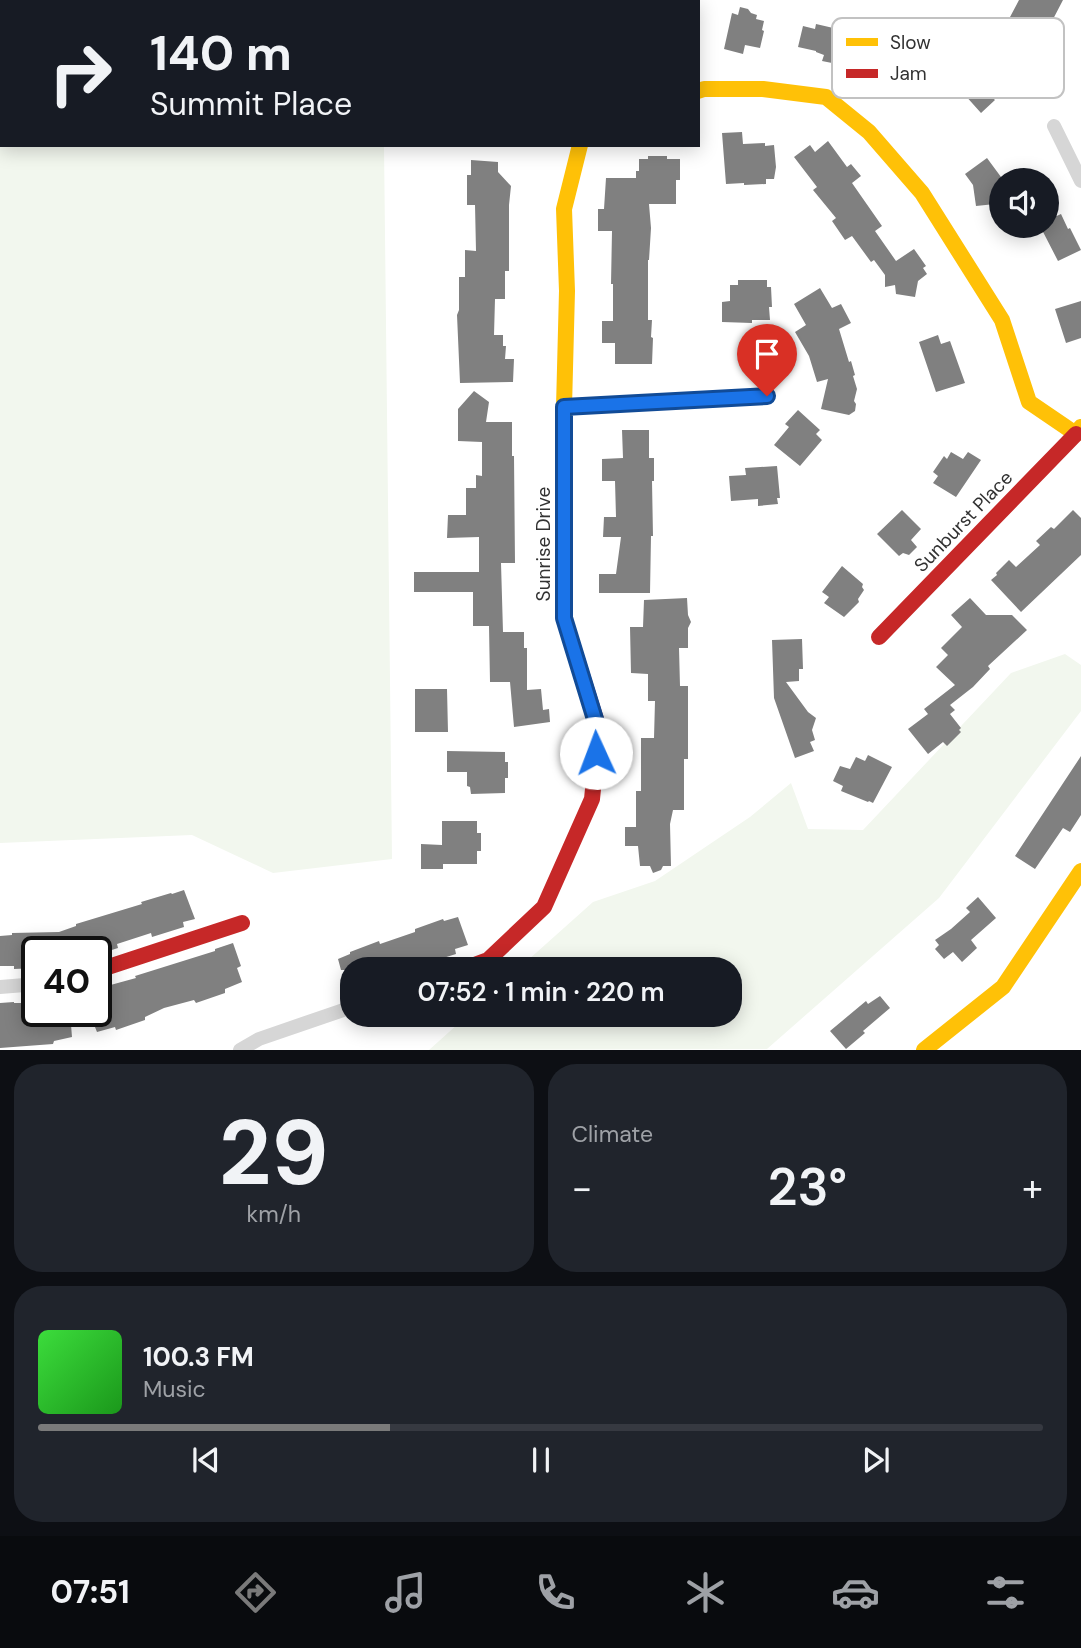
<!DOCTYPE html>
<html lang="en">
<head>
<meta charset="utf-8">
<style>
	:root { --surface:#171b24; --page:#20242c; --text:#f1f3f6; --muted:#9ea1a6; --line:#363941; --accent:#7a7a7a }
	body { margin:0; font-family:"DM Sans",sans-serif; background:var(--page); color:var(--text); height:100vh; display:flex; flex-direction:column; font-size:26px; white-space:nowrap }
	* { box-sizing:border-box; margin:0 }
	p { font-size:23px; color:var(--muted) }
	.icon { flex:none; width:38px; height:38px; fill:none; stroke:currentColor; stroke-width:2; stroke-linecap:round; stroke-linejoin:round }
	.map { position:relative; height:1050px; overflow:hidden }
	.details { display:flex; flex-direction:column; gap:14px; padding:14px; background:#0d0f14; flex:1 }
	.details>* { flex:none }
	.hud { position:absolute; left:0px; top:0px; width:700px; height:147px; box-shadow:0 4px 18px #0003; background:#171b24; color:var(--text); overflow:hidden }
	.tools { position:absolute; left:989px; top:168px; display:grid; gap:14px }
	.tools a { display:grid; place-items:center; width:70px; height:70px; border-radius:50%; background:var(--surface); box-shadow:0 4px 18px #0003; font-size:35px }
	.speed { position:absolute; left:21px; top:936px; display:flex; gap:14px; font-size:35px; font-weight:700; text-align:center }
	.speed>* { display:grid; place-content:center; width:91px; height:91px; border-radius:50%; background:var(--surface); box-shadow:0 4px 18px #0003; line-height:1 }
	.speed .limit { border:4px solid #111; border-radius:10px; background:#fff; color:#111 }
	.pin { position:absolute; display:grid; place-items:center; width:60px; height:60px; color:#fff; margin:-72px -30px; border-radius:50% 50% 50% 0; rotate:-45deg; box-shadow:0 0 7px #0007 }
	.pin .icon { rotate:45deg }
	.me { position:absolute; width:77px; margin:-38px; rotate:358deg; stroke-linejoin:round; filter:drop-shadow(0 0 5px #0008) }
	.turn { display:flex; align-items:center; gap:24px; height:147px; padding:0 35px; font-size:32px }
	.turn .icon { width:91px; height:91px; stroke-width:2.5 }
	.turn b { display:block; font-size:49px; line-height:60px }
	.big { font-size:52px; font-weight:600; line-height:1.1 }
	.details .widget { flex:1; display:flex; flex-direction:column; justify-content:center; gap:10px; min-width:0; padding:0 24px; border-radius:28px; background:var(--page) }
	.details .dial { align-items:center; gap:0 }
	.dial b { font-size:91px; line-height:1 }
	.song { display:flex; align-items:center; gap:21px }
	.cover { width:84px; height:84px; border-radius:10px; background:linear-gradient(135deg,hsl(120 70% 55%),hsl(120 70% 35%)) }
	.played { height:7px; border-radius:4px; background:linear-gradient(90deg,var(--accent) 35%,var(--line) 35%) }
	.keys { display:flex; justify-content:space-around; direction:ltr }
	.heat { display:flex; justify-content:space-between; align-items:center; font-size:38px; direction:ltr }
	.details .tiles { flex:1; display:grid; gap:14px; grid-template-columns:1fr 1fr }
	.widget:last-child { grid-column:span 2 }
	.trip { position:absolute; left:340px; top:957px; width:402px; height:70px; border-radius:28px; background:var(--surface); box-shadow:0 4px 18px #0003; font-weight:600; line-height:70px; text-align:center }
	.tabs { display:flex; height:112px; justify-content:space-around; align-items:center; background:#090b0e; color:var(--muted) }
	.tabs .icon { width:49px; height:49px }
	.tabs .current { color:var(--accent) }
	.tabs b { font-size:32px; color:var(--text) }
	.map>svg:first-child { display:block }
	.green { fill:#f2f7ee }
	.building { fill:#808080 }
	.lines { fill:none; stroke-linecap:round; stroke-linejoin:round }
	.street { stroke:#d6d6d6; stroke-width:14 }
	.slow { stroke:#ffc107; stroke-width:16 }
	.jam { stroke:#c62828; stroke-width:16 }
	.route-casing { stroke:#114b97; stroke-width:18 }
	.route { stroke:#1a73e8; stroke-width:12 }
	.labels { text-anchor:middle; stroke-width:7; stroke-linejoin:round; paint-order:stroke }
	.street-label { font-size:19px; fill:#323232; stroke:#fff }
	.key { fill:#fff; stroke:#c2c2c2; stroke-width:2 }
	.key-label { font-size:19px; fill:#323232 }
</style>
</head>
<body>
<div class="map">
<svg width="1081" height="1050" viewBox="0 0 1081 1050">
	<rect width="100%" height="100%" fill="#fff"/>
	<path class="green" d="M0,0H382V2H2V145H384L392,859L273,873L192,835L0,843Z
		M1065,654L1081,665V711L939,898L767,1049L429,1050L468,1015H730V970L518,969L593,902L655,881L750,817L791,783L808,829L863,830L1011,673Z"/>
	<path class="building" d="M1019,0H1063L1050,25L1040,21L1036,24L1030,21L1027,26L1010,17Z
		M740,7L748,9L751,13L757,15L756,19L764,21L762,30L764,31L760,48L745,45L743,54L724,49L732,13L738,15Z
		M816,24L842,30L840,40L847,42L842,65L822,61L824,55L816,52V51L798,47L803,26L815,29Z
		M979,61L1003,86L992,97L995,100L981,113L955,84Z
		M742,132L743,144L765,143V146L774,145L776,167L774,179H766V184L744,185V183L726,184L722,133Z
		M828,141L847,167L851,164L861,176L852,183L882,226L875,231L896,261L914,249L926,266L923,268L927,274L918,281L915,297L896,294L895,285L885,287V275L874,260L871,262L852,236L845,240L832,221L836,218L813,190L817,187L794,157L810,145L815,152Z
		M648,156H667V159H680V180H676V204H649L651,228L649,260H648V320H652L651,337L653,338L652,364H615V343H602V321H613V284H611L612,231H598V209H604L606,178H636V171H639V159H648Z
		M987,158L1001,177V199L995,204L976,206L973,185L965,174Z
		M471,160L498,162V172L511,186L509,205V271H505V299H495L494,335H503V346H506L505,359H514L513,382L460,383L457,315L459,310V277H465V250L476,251L475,205H467V175H471Z
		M1061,214L1068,229L1070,228L1081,250L1058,261L1040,226H1046V221Z
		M738,280H767V287H771L772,307H769L770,320H752V323L722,322V302L730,301V285H738Z
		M820,288L832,308L841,304L851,323L839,329L849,362L851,361L855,375L853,376L857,389L854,401L856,404L855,411L849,415L821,409L828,379L817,382L809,356L795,332L806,325L794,304Z
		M1081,301V338L1066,343L1055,309Z
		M938,335L941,344L950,341L965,383L936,392L919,342Z
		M474,391L489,402L486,422H512V456H514L515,563H501L503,632H524V648H527V690L541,689L543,710L549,709L550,722L514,727L510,682H490L489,626H473V592H414V572H479V537L447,538L448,515H466V488H476V475L482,476V442L458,441V409Z
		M798,410L820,430L816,434L822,440L800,466L774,445L789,427L785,424Z
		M622,430H649V458H654V481H652L653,536H651L650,593H599V574H616L621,537H603L604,517H616L615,481H602V459L623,458Z
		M951,452L963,459L968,452L981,460L956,497L933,483L938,476L933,472L944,456L947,459Z
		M777,466L780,498H777L778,504L758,506V499L731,501L729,476L746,475L745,468Z
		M902,510L921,529L911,540L917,547L909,555L903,553L899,556L877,534Z
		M1073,510L1081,518V555L1021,612L991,580L997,575L996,573L1009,560L1016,567L1040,545L1036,541L1051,527L1054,529Z
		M842,566L863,584L862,587L864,590L858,599L859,602L844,617L824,603L829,597L822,592Z
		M687,598L688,615L691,622L688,628V648H679L680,686H688V759H684V810H673L670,824L671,866H663L661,870L653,873L650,866H640L638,846H625V827H636V791H641V738H654L655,701H648V674L631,673L630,627H643L644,600Z
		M970,598L986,615H1012L1027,630L988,666L990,669L973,687L950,705L955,710L950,714L961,728L959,730L961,732L947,746L943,742L928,754L908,729L928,714L924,709L955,685L936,667L948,655L941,648L962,627L951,615Z
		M802,639L803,669H799V681L786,682L808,712L816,718L812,730L815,740L810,742L814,751L795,758L774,698L772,640Z
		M415,689H447L448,732H415Z
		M447,751L505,752V762H508V778H505V793L471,794L470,787L467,786V772H447Z
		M868,755L892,767L873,803L869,801L868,802L841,791L843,786L833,781L840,766L850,769L856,757L865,761Z
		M1081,756V815L1070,832L1063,828L1035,869L1015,856Z
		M442,821H477V833H481V851H477V864H443V869H421V844L442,845Z
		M184,890L195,919L183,922L184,927L152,937L151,933L117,944L118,948L96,955V952H37V968L14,969V966H0V936L12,935V933L59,932L76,926V924L142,904L141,902L171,893L172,894Z
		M978,897L996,918L971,940L977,948L962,962L953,952L944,959L935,949L939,945L935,940L951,929L970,912L966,908Z
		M458,917L468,945L455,949L456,954L427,963L425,960L397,970H341L338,959L350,954V952L379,941L380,944L415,932V929L443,919L444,921Z
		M233,943L241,966L237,968L242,982L225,989V993L196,1003L194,1000L164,1008L145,1017V1020L116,1030L115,1027L97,1032L89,1012H96V989L136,978L135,976L215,951V949Z
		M880,996L890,1008L863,1031L865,1033L846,1049L830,1031L866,1001L868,1004Z
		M14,1002V1003H37V1012H70L72,1037L54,1041L53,1044L0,1048V1003Z"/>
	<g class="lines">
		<path class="street" d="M1054,126L1081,181
			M564,407L767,396
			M0,987L37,984
			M240,1050L259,1039L352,1007"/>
		<path class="slow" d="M698,91L704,89H763L826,97L869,132L922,193L1002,320L1029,402L1076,434L1081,427
			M564,579V407L567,291L564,209L580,145
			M924,1050L1003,987L1081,871"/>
		<path class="jam" d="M879,637L1076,434
			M461,970L488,960L544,907L592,799L599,729L564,618V579
			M96,971L242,923"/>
	</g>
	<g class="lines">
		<g class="route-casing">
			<path id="route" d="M596,753L598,729L564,618V407L767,396"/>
		</g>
		<use href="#route" class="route"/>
	</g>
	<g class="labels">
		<g class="street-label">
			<text transform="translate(963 521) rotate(-46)" y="7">Sunburst Place</text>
			<text transform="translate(543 544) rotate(-90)" y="7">Sunrise Drive</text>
		</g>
	</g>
	<rect x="832" y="18" width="232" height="80" rx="10" class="key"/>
	<rect x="846" y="38" width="32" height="8" fill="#ffc107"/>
	<rect x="846" y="69" width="32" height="9" fill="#c62828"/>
	<g class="key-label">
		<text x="890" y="49">Slow</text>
		<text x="890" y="80">Jam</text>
	</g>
</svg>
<div class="tools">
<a><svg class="icon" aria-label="sound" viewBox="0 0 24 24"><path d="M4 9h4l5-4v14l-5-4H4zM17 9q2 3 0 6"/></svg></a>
</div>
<div class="speed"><div class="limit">40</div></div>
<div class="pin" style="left:767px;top:396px;background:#d93025"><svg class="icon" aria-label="arrive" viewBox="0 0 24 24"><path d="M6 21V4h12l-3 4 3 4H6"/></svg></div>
<svg class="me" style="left:596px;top:753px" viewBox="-20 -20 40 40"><circle r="19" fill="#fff"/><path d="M0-13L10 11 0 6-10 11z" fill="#1a73e8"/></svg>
<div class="trip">07:52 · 1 min · 220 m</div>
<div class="hud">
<div class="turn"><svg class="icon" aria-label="right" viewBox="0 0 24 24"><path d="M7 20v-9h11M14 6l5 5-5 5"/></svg><div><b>140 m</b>Summit Place</div></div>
</div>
</div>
<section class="details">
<div class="tiles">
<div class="widget dial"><b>29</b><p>km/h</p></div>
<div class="widget"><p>Climate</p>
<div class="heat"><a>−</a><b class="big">23°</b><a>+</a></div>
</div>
<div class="widget">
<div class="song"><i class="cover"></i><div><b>100.3 FM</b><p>Music</p></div></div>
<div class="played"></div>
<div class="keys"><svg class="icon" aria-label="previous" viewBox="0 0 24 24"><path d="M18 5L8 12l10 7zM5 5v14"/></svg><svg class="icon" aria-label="pause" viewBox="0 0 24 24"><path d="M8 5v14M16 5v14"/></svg><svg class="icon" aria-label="next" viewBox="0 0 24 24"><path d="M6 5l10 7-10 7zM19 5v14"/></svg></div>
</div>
</div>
</section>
<nav class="tabs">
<b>07:51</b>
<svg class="icon current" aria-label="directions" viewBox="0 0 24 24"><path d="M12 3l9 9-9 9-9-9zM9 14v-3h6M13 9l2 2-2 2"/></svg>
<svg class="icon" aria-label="music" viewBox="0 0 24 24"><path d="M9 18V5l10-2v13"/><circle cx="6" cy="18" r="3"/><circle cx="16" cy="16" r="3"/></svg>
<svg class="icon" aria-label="phone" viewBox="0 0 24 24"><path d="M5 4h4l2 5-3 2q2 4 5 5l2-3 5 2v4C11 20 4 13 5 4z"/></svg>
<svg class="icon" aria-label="climate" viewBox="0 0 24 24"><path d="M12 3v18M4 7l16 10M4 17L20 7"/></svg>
<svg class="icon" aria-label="car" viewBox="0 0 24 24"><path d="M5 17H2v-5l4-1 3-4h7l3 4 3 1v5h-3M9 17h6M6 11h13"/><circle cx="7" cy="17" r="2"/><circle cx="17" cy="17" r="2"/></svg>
<svg class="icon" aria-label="filters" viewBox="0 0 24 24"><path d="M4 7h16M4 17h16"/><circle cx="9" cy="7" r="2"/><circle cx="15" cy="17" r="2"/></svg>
</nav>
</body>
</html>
